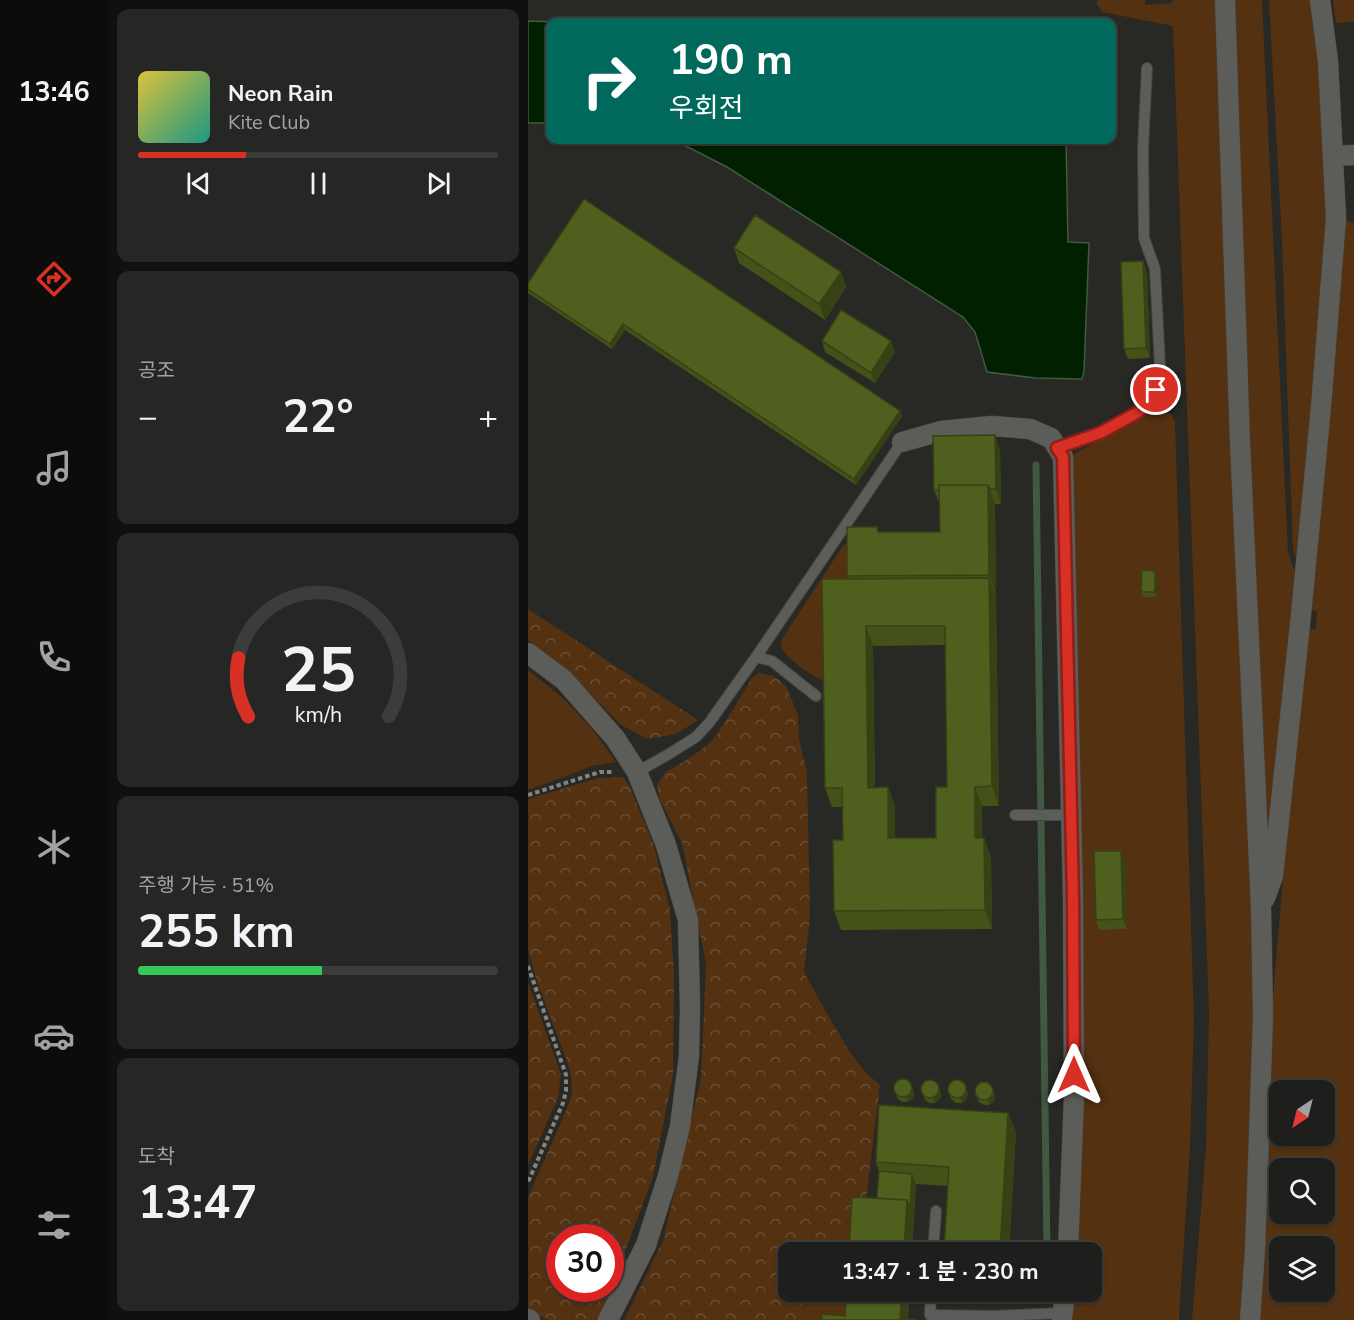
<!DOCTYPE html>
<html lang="ko">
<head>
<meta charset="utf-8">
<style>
	:root { --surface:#1e1e1c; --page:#262725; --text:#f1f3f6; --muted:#a1a2a3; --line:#3c3c3b; --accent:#d93025 }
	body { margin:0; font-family:"Nunito Sans","Noto Sans KR",sans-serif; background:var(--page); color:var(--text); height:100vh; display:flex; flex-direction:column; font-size:22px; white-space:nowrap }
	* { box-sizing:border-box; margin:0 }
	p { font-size:20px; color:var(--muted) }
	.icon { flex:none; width:33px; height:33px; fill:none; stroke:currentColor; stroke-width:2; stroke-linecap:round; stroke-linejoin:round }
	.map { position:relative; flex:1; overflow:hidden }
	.details { display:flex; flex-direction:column; gap:9px; padding:9px; background:#10100f; width:420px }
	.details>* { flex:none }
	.hud { position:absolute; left:18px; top:18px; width:570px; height:126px; border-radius:12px; box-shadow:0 2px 4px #0004,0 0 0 2px var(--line); background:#00695c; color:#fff; overflow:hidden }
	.needle { width:39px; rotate:215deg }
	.controls { position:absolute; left:741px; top:1080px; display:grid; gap:12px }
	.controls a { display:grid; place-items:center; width:66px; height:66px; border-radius:12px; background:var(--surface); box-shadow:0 2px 4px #0004,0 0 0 2px var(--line); font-size:30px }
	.speed { position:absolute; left:18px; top:1224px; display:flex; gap:12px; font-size:30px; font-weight:700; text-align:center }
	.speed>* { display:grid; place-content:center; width:78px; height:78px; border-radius:50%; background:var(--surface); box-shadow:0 2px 4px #0004,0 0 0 2px var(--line); line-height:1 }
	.speed .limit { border:9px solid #d22; background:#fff; color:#111 }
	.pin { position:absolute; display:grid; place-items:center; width:51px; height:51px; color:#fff; margin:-26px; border:3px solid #fff; border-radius:50%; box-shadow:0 2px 6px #0007 }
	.me { position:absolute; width:66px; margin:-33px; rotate:0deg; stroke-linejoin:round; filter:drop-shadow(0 0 4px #0008) }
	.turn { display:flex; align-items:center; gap:21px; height:126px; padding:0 24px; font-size:27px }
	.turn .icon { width:78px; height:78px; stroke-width:2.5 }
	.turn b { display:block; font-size:42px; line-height:51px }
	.big { font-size:45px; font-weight:700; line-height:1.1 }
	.details .tile { flex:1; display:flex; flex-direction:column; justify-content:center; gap:9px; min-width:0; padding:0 21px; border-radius:12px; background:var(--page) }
	.details .dial { align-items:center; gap:0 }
	.dial svg { height:156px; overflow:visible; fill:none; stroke:var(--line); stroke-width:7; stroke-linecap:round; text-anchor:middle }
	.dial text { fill:var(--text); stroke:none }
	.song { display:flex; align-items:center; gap:18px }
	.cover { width:72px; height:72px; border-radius:9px; background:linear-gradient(135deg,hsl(50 70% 55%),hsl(170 70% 35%)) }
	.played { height:6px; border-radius:3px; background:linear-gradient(90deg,var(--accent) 30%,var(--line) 30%) }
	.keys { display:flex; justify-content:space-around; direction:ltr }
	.heat { display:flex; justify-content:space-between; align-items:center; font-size:33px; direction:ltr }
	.charge { height:9px; border-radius:4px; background:linear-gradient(90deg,#34c759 51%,var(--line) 0) }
	.trip { position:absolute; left:250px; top:1242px; width:324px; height:60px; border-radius:12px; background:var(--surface); box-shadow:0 2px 4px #0004,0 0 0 2px var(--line); font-weight:700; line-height:60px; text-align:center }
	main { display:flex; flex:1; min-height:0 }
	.tabs { display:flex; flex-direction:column; width:108px; justify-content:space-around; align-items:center; background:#0c0c0b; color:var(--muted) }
	.tabs .icon { width:42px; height:42px }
	.tabs .selected { color:var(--accent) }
	.tabs b { font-size:27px; color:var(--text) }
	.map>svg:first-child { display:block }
	.grass { fill:#533111; fill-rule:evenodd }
	.forest { fill:url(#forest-crowns); fill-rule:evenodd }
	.water { fill:#002000; stroke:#415841; stroke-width:1.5 }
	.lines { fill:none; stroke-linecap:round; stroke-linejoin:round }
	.stream { stroke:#415841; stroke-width:7 }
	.lane-casing { stroke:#454543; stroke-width:12 }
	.street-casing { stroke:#454543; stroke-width:21 }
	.path { stroke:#848481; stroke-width:4; stroke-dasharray:4.5 3; stroke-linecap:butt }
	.lane { stroke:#5c5c58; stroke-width:10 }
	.street { stroke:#5c5c58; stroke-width:20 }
	.wall { fill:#445219; fill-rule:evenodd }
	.shaded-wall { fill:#374214 }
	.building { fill:#4f5f1d; stroke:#374214; stroke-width:1.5; fill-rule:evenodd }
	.route-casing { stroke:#8d1f18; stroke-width:15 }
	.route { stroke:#d93025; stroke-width:10 }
</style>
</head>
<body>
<main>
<nav class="tabs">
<b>13:46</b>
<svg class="icon selected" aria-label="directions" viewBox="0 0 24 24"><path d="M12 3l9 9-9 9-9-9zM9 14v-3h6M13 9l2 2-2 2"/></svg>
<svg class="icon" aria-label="music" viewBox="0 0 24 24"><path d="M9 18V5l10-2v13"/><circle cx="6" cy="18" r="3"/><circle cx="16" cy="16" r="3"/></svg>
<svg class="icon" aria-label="phone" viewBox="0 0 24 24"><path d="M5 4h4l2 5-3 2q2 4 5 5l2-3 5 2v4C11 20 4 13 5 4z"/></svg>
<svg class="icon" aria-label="climate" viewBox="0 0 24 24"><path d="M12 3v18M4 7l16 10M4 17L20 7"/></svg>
<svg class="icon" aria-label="car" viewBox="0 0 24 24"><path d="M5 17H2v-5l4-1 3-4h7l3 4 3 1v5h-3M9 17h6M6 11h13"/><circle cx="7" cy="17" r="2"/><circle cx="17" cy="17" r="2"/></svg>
<svg class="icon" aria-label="filters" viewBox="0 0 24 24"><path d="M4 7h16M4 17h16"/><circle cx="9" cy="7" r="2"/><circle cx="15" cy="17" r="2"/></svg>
</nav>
<section class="details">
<div class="tile">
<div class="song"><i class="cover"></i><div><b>Neon Rain</b><p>Kite Club</p></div></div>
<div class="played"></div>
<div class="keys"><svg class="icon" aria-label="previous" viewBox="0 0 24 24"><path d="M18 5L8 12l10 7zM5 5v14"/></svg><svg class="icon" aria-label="pause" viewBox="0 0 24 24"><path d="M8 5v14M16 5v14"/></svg><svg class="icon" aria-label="next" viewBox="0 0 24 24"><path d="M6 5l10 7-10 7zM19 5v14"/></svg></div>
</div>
<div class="tile"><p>공조</p>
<div class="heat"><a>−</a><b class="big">22°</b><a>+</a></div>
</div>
<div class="tile dial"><svg viewBox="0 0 100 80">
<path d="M14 69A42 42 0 1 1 86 69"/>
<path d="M14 69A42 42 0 0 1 9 39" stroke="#d93025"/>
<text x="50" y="56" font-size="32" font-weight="700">25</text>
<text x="50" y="72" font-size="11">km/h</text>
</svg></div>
<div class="tile"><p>주행 가능 · 51%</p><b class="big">255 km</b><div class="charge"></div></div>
<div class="tile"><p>도착</p><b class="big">13:47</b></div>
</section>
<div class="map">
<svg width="826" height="1320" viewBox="0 0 826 1320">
	<defs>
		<pattern id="forest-crowns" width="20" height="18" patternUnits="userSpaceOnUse" patternTransform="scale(1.5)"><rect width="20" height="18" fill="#533111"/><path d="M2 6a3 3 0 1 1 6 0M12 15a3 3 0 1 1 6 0" fill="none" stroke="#6b4e33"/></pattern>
	</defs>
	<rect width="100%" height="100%" fill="#282825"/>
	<path class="grass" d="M570,0H617L618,5L644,3L645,0H690L729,1020L716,1320H664L678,1147L681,1013L645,26L574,12L568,3Z
		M705,0H734L760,552L770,581L742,853L734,852Z
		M741,0H785L794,60L802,227L769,561L765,550L754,242Z
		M805,0H826V22L808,23Z
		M812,219L826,223V1320H730L744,1008L755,878L778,628L788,629L789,611L780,610ZM752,1090H796V1136H752ZM752,1168H796V1214H752ZM752,1246H796V1292H752Z
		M625,408L643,414L647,422L666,1020L662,1147L651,1320H545L546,1292H564V1252H548L542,456L605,422Z
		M321,543L324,596L300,684C282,673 263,664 252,646L254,639L316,544Z
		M0,670L35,698L65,730L88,762L64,766L31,779L0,790Z
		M323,1217L322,1252H301L314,1227Z
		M281,1292H320L318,1320H275L278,1296Z"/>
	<path class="forest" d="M0,609L170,720L148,734L120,739L93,725L49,680L29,662L0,640Z
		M231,673L246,676L258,686L270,715L271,739L279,772L282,917L276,972L298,1012L321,1051L337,1072L352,1085L338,1200L314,1227L301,1252H261V1292H281L278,1296L275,1320H96L135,1241L173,1078L178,964L154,843L131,798L129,785L138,772L165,756L184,741L199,719L224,678Z
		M95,777L102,787L126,846L142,911L146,975L145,1075L125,1177L71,1320H21L0,1310V1197L38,1111L44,1094L43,1076L39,1061L9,982L0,950V799L70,778ZM32,1238H82V1288H32Z
		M0,983L33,1074L30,1098L0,1165Z"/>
	<path class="water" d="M0,21L31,22H22V123H0Z
		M146,140H538L540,242L561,243L556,371L554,379L507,378L459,372L447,332L435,317L199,167Z"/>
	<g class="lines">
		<path class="stream" d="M508,465L519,1252
			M517,1295V1292"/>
		<g class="lane-casing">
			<path id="lane" d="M529,448L572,433L605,415L620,406L628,390L632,366L627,269L616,238L615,147L619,68
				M228,657L244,661L288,696
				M109,772L141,754L168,737L181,723L228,657L374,442
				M487,815H543
				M405,1252L408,1211
				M403,1292L402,1315L466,1316L534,1313"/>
		</g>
		<g class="street-casing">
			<path id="street" d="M697,0L712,442L733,908L735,1017L727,1250L722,1320
				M805,156L826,155
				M374,442L413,431L464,426L502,429L523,438L535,457L545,897L546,1097L540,1252
				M0,653L36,680L87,738L109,772L138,845L160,920L162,1009L161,1056L152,1126L140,1176L118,1245L80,1320
				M737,898L745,876L773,615L793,407L808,218L800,61L792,0
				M0,1319L2,1320
				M534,1320L537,1292"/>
		</g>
		<path class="path" d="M0,795L72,772H84
			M0,966L38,1075V1091L35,1103L0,1182"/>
		<use href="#lane" class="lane"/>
		<use href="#street" class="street"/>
	</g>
	<path class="wall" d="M206,248L313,272L318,287L297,320L211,263Z
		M619,271L622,358L600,359L596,349Z
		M0,283L372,411L374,416L328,485L97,330L84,349L0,293Z
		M294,341H363L367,352L347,383L297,352Z
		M472,450L473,504H467L468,594H467L468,597L471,806H454V838H456L463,858L464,929L313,930L306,911L315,840L314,807H304L297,788L320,579L319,576L351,532H412V505L406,490ZM417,645L419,787L408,838H367V807L360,787L347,788L345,646Z
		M627,571L629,576V597H615L613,592Z
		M597,861L599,929L571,930L568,920Z
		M382,1082L386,1093L385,1098L380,1102H374L370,1099L366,1089Z
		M436,1084L440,1094L438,1100L434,1103H428L424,1100L421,1095Z
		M463,1085L467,1096L466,1101L461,1105H456L451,1102L447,1092Z
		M411,1088L413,1094L412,1099L407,1103H402L397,1100L395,1095Z
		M480,1113L488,1132L481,1252H416L420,1186L388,1184L384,1252H321L349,1198L351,1172L348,1162Z"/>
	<path class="shaded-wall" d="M615,261L619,271L622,358L618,348Z
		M313,272L318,287L297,320L291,304Z
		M95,324L97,330L84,349L82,344Z
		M363,341L367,352L347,383L343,373Z
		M372,411L374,416L328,485L326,479Z
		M467,435L472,450L473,504L468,489Z
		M460,485L467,504L468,594L461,575Z
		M627,571L629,576V597L627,592Z
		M461,578L468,597L471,806L464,786Z
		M338,626L345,646L347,807L340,788Z
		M360,787L367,807V858L360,838Z
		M447,787L454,806L455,858L447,838Z
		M456,838L463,858L464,929L457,910Z
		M593,851L597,861L599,929L595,919Z
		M384,1088L386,1093L385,1098L380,1102L378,1096Z
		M411,1088L413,1094L412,1099L407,1103L405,1097Z
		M438,1089L440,1094L438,1100L434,1103L432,1098Z
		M465,1091L467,1096L466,1101L461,1105L460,1100Z
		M480,1113L488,1132L481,1252H472Z
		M384,1174L388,1184L384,1252H376L379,1200Z
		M374,1292H382L380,1320H372Z"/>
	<path class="building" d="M56,199L372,411L326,479L95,324L82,344L0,289V283Z
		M227,215L313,272L291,304L206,248Z
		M615,261L618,348L596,349L593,262Z
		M313,310L363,341L343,373L294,341Z
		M467,435L468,489H462L460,485H411V490H406L405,436Z
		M411,485H460L461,575L319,576V527H349L350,532H412Z
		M614,570L627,571V592H613Z
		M461,578L464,786L447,787V838H456L457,910L306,911L305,840H315L314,788H297L294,579ZM338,626H417L419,787H408V838H360V787L340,788Z
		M566,851H593L595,919L568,920Z
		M366 1088a9 9 0 1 1 18 0a9 9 0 1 1-18 0Z
		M393 1089a9 9 0 1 1 18 0a9 9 0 1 1-18 0Z
		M420 1089a9 9 0 1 1 18 0a9 9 0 1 1-18 0Z
		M447 1091a9 9 0 1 1 18 0a9 9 0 1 1-18 0Z
		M351,1105L480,1113L472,1252H416L421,1167L348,1162Z
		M351,1171L384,1174L382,1209L379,1200L349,1198Z
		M324,1197L379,1200L376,1252H321Z
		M319,1292H374L372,1319L388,1320H294V1314L317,1316Z"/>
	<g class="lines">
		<g class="route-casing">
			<path id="route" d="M546,1075L545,897L535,457L529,448L572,433L605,415L620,406L628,390"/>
		</g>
		<use href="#route" class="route"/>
	</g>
</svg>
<div class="controls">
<a><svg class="needle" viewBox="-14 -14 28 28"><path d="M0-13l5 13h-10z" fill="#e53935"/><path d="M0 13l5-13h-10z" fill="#a1a2a3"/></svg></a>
<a><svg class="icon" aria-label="search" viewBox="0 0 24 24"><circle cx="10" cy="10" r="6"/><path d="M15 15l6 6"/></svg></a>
<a><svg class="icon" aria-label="layers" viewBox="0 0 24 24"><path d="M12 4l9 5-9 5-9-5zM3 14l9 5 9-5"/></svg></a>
</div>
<div class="speed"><div class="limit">30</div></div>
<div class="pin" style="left:628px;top:390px;background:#d93025"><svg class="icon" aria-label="arrive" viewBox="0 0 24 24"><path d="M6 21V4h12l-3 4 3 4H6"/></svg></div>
<svg class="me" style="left:546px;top:1075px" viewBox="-20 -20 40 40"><path d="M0-17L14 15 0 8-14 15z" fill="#d93025" stroke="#fff" stroke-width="4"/></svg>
<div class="trip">13:47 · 1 분 · 230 m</div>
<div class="hud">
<div class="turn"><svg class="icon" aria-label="right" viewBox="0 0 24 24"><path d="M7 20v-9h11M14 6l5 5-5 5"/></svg><div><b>190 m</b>우회전</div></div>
</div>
</div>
</main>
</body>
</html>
